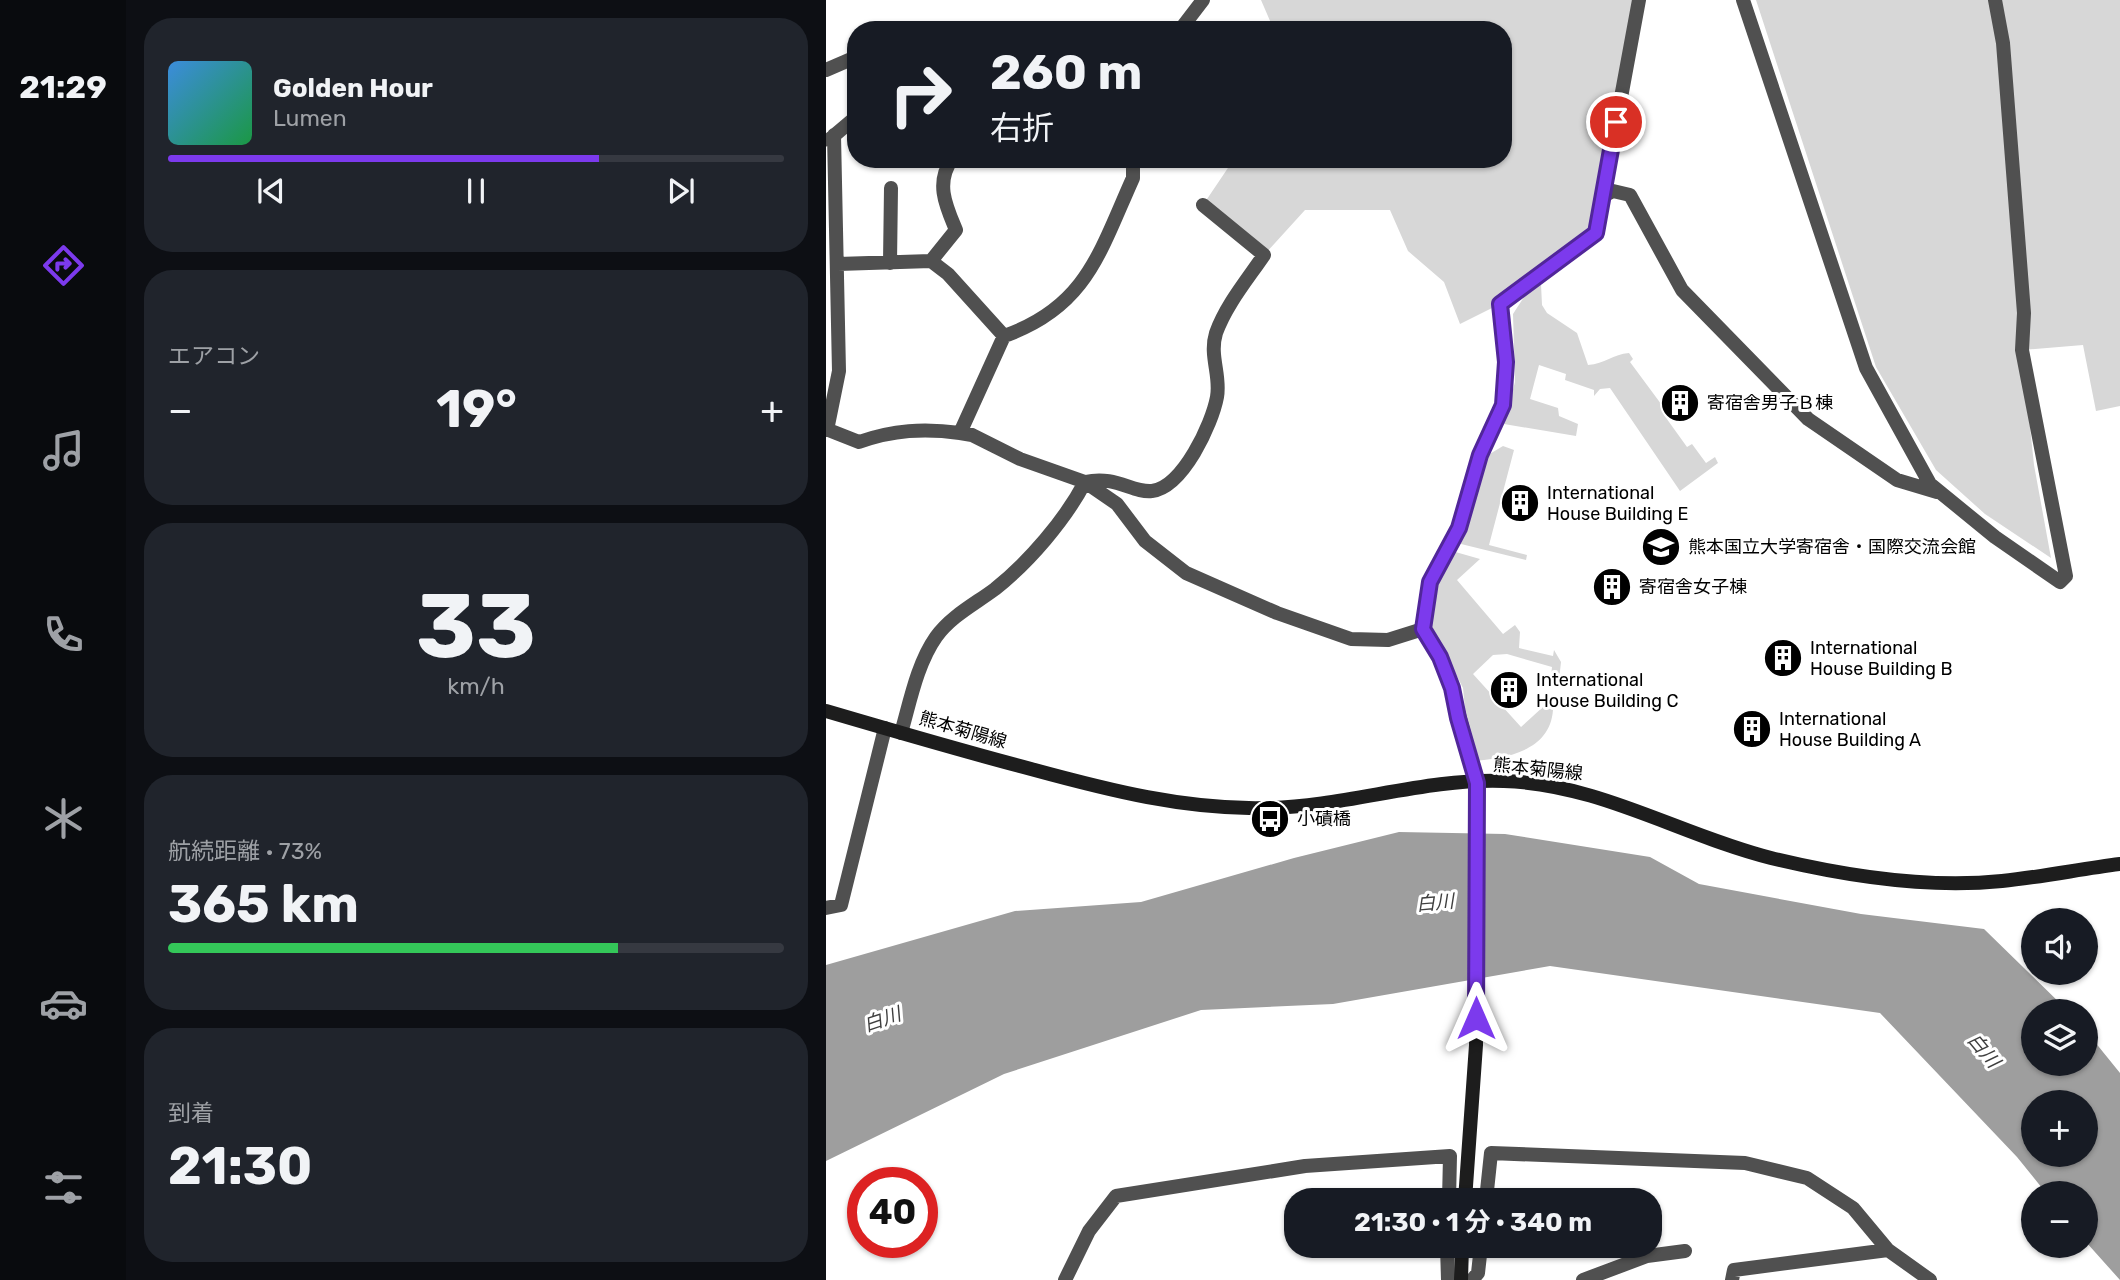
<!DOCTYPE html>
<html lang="ja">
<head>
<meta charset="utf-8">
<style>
	:root { --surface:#171b24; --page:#20242c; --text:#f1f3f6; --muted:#9ea1a6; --line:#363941; --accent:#7c3aed }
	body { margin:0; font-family:Rubik,"Noto Sans JP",sans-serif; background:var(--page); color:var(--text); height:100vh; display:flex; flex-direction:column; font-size:26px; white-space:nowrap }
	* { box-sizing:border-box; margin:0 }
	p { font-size:23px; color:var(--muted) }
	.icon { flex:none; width:38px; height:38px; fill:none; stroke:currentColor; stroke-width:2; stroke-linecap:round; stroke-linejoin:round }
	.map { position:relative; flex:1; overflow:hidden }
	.sheet { display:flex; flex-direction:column; gap:18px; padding:18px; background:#0d0f14; width:700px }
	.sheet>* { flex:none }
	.guide { position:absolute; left:21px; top:21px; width:665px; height:147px; border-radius:28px; box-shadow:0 2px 5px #0004; background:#171b24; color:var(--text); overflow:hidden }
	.controls { position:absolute; left:1195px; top:908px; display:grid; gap:14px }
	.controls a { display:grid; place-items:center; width:77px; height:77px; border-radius:50%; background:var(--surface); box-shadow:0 2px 5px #0004; font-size:35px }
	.speed { position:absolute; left:21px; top:1167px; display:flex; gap:14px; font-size:35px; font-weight:700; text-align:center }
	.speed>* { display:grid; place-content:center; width:91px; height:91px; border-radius:50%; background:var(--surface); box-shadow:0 2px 5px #0004; line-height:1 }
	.speed .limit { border:10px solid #d22; background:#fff; color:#111 }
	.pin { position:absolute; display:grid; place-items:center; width:60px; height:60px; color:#fff; margin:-30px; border:4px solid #fff; border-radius:50%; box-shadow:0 2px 7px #0007 }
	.me { position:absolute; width:77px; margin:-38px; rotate:0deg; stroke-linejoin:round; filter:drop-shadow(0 0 5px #0008) }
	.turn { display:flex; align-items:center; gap:24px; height:147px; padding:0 28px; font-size:32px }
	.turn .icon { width:91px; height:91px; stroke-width:2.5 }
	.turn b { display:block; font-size:49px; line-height:60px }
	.big { font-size:52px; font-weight:700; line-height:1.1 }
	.sheet .widget { flex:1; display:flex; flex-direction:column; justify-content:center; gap:10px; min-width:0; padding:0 24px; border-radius:28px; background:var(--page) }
	.sheet .dial { align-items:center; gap:0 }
	.dial b { font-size:91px; line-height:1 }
	.song { display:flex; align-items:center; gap:21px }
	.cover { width:84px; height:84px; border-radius:10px; background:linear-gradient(135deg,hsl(210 70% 55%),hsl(140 70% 35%)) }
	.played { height:7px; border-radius:4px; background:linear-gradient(90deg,var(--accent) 70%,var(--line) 70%) }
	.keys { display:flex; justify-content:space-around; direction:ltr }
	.heat { display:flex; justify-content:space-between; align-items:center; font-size:38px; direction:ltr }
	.charge { height:10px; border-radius:5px; background:linear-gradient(90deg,#34c759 73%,var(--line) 0) }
	.trip { position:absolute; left:458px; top:1188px; width:378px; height:70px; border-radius:28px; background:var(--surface); box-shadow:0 2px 5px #0004; font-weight:700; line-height:70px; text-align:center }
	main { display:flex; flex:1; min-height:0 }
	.dock { display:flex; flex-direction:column; width:126px; justify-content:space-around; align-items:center; background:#090b0e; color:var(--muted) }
	.dock .icon { width:49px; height:49px }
	.dock .current { color:var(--accent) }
	.dock b { font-size:32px; color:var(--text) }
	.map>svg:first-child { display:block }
	.green { fill:#d7d7d7 }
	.water { fill:#9e9e9e; fill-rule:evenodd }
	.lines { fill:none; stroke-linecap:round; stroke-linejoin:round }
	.street { stroke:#505050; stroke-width:14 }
	.secondary { stroke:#1d1d1d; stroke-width:14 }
	.route-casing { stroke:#51269a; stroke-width:18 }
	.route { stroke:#7c3aed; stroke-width:12 }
	.labels { text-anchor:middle; stroke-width:6; stroke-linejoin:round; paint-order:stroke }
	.poi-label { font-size:18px; fill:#000; stroke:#fff; text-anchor:start }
	.street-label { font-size:18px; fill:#000; stroke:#fff }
	.water-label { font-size:19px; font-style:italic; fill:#3f3f3f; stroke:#fff }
</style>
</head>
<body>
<main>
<nav class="dock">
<b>21:29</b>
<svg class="icon current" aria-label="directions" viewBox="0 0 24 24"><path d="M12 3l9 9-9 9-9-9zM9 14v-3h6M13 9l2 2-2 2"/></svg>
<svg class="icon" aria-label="music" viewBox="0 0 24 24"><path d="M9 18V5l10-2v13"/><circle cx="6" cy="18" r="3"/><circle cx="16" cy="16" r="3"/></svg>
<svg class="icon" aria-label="phone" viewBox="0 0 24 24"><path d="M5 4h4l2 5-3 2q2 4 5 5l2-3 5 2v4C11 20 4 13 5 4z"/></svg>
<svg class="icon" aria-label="climate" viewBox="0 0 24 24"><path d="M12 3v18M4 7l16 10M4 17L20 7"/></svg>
<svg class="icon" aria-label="car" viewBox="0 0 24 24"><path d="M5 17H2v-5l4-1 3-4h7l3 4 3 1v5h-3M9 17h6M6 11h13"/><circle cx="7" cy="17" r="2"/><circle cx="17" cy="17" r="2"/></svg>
<svg class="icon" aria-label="filters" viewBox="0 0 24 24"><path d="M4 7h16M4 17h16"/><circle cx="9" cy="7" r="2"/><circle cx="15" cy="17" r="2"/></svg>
</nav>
<section class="sheet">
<div class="widget">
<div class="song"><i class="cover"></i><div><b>Golden Hour</b><p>Lumen</p></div></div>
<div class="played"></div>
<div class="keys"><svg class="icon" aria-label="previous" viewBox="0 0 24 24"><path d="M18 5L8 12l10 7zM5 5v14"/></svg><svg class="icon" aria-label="pause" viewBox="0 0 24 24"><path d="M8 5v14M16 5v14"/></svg><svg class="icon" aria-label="next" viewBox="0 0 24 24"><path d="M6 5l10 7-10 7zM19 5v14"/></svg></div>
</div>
<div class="widget"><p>エアコン</p>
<div class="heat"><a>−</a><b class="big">19°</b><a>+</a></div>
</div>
<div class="widget dial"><b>33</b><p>km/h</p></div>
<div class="widget"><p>航続距離 · 73%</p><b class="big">365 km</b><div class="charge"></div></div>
<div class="widget"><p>到着</p><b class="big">21:30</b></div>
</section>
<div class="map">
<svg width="1294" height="1280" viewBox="0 0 1294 1280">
	<rect width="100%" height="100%" fill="#fff"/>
	<path class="green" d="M435,0H813L770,233L674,304L634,324L618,282L582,251L564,210H479L438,255L377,205L408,159H677V30H448Z
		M930,0H1294V406L1270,411L1257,345L1196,350L1208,465L1225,558L1159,514L1110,470L1050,367Z
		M715,284L716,305L721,313L751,333L762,365C779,364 787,354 803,353L807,359L804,362L841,412L838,415L861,447L866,444L880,463L889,457L892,463L854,491L784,388L774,389L768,396V390L739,380L740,374L713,365L704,399L732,408L733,416L752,424L750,436L678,424L689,382L687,314L698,297Z
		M677,446L688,450L663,545L701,555L700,560L631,543L662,455Z
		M626,551L654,559L631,580L677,634L689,625L694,632L693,648L727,656L728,650L735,662L732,689L724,687L726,667L681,654L667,655L647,674L695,727L718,706L727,710C724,752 678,759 644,761L637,688L605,625L608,587Z"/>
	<path class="water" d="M573,832L679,834L824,857L873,884L1035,914L1158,929L1242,1011L1208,1012V1064H1260V1031L1294,1073V1280L1260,1242V1194L1220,1193L1191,1157L1054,1013L724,966L507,1004L375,1010L178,1074L0,1161V965L189,911L315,902L468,858ZM1208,1102H1260V1155H1208Z"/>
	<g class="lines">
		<path class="street" d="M917,0L1040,368L1104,484L1169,537L1234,582L1240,576L1196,350L1198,313L1177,43L1169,0
			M354,30L377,0
			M0,70L30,57
			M3,140L30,117
			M777,196L787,191L804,195L856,290L982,419L1071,480L1111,492
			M105,261L130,230C120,206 109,183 126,159
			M64,263L65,188
			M12,264L105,261L122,274L178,336
			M0,429L33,442C67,430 98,428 134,433L178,336C261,307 274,251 307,178V159
			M1,430L13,371L8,135
			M134,433L146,435L194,459L259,482L291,504L319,541L360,573L451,613L525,639L562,640L597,629
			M75,733C84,702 91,664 110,637C125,616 149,604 169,589C203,562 239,520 259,482C290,475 306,493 326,491C357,487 386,424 391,397C395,375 383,356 390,333C400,305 421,280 438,255L377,205
			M651,783L626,688L614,657L597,629L604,582L633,528L654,455L677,405L680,362L674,304L770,233L813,0
			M0,908L15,905L59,728
			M660,1200L665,1153L919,1163L981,1178L1027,1208L1062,1250L1104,1280
			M621,1246L622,1280
			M239,1280L263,1231L290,1196L479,1166L624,1156L623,1200
			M646,1280L652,1273L655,1246
			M757,1280L821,1256L859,1251
			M906,1280L908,1270L1062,1250"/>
		<path class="secondary" d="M0,711C68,731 136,751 205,769C282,790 360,810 440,808C520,807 598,778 678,781C774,784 854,835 945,858C1019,876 1099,889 1176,881C1215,877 1255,869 1294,864
			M639,1200L650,1045L651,783
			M635,1280L636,1246"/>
	</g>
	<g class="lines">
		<g class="route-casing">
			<path id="route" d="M650,1018L651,783L632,718L626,688L614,657L597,629L604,582L633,528L654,455L677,405L680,362L674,304L770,233L790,122"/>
		</g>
		<use href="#route" class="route"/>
	</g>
	<defs>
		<g id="building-disc" transform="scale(2.0125)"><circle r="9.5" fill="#000" stroke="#fff"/><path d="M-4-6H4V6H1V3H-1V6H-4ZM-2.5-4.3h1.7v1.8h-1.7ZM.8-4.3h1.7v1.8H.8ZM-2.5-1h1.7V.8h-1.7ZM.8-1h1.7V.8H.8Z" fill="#fff"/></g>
		<g id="university-disc" transform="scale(2.0125)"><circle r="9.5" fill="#000" stroke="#fff"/><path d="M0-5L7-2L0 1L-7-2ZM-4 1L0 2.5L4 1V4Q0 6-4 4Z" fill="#fff"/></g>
		<g id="bus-disc" transform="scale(2.0125)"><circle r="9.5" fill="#000" stroke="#fff"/><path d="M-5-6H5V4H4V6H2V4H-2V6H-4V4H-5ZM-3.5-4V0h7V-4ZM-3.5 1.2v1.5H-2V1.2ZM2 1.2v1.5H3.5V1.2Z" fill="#fff"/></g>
	</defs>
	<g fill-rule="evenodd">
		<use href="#building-disc" x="854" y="403"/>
		<use href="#building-disc" x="694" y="503"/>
		<use href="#university-disc" x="835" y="547"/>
		<use href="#building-disc" x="786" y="587"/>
		<use href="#building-disc" x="957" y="658"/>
		<use href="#building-disc" x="683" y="690"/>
		<use href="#building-disc" x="926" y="729"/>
		<use href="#bus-disc" x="444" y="819"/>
	</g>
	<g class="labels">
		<g class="poi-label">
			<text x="881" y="409">寄宿舎男子Ｂ棟</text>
			<text x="721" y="499">International<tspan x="721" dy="21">House Building E</tspan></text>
			<text x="862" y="553">熊本国立大学寄宿舎・国際交流会館</text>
			<text x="813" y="593">寄宿舎女子棟</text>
			<text x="984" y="654">International<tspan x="984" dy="21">House Building B</tspan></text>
			<text x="710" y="686">International<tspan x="710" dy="21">House Building C</tspan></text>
			<text x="953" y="725">International<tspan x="953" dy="21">House Building A</tspan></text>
			<text x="471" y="825">小磧橋</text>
		</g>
		<g class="street-label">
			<text transform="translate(137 730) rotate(16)" y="6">熊本菊陽線</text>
			<text transform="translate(712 769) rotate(6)" y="6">熊本菊陽線</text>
		</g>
		<g class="water-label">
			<text transform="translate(609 902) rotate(-5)" y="7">白川</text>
			<text transform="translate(56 1019) rotate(-19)" y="7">白川</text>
			<text transform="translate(1158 1050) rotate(50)" y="7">白川</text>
		</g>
	</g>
</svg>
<div class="controls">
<a><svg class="icon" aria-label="sound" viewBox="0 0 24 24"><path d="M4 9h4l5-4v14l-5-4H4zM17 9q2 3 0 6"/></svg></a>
<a><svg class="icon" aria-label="layers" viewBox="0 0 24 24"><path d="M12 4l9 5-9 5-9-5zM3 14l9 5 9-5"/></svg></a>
<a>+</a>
<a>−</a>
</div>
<div class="speed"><div class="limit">40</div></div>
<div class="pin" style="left:790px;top:122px;background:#d93025"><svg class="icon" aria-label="arrive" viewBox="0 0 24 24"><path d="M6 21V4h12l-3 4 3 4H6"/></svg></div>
<svg class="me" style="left:650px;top:1018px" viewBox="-20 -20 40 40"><path d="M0-17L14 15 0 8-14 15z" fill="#7c3aed" stroke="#fff" stroke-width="4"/></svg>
<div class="trip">21:30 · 1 分 · 340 m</div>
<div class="guide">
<div class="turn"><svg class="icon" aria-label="right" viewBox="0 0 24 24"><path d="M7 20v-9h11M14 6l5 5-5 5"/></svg><div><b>260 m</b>右折</div></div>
</div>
</div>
</main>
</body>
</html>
